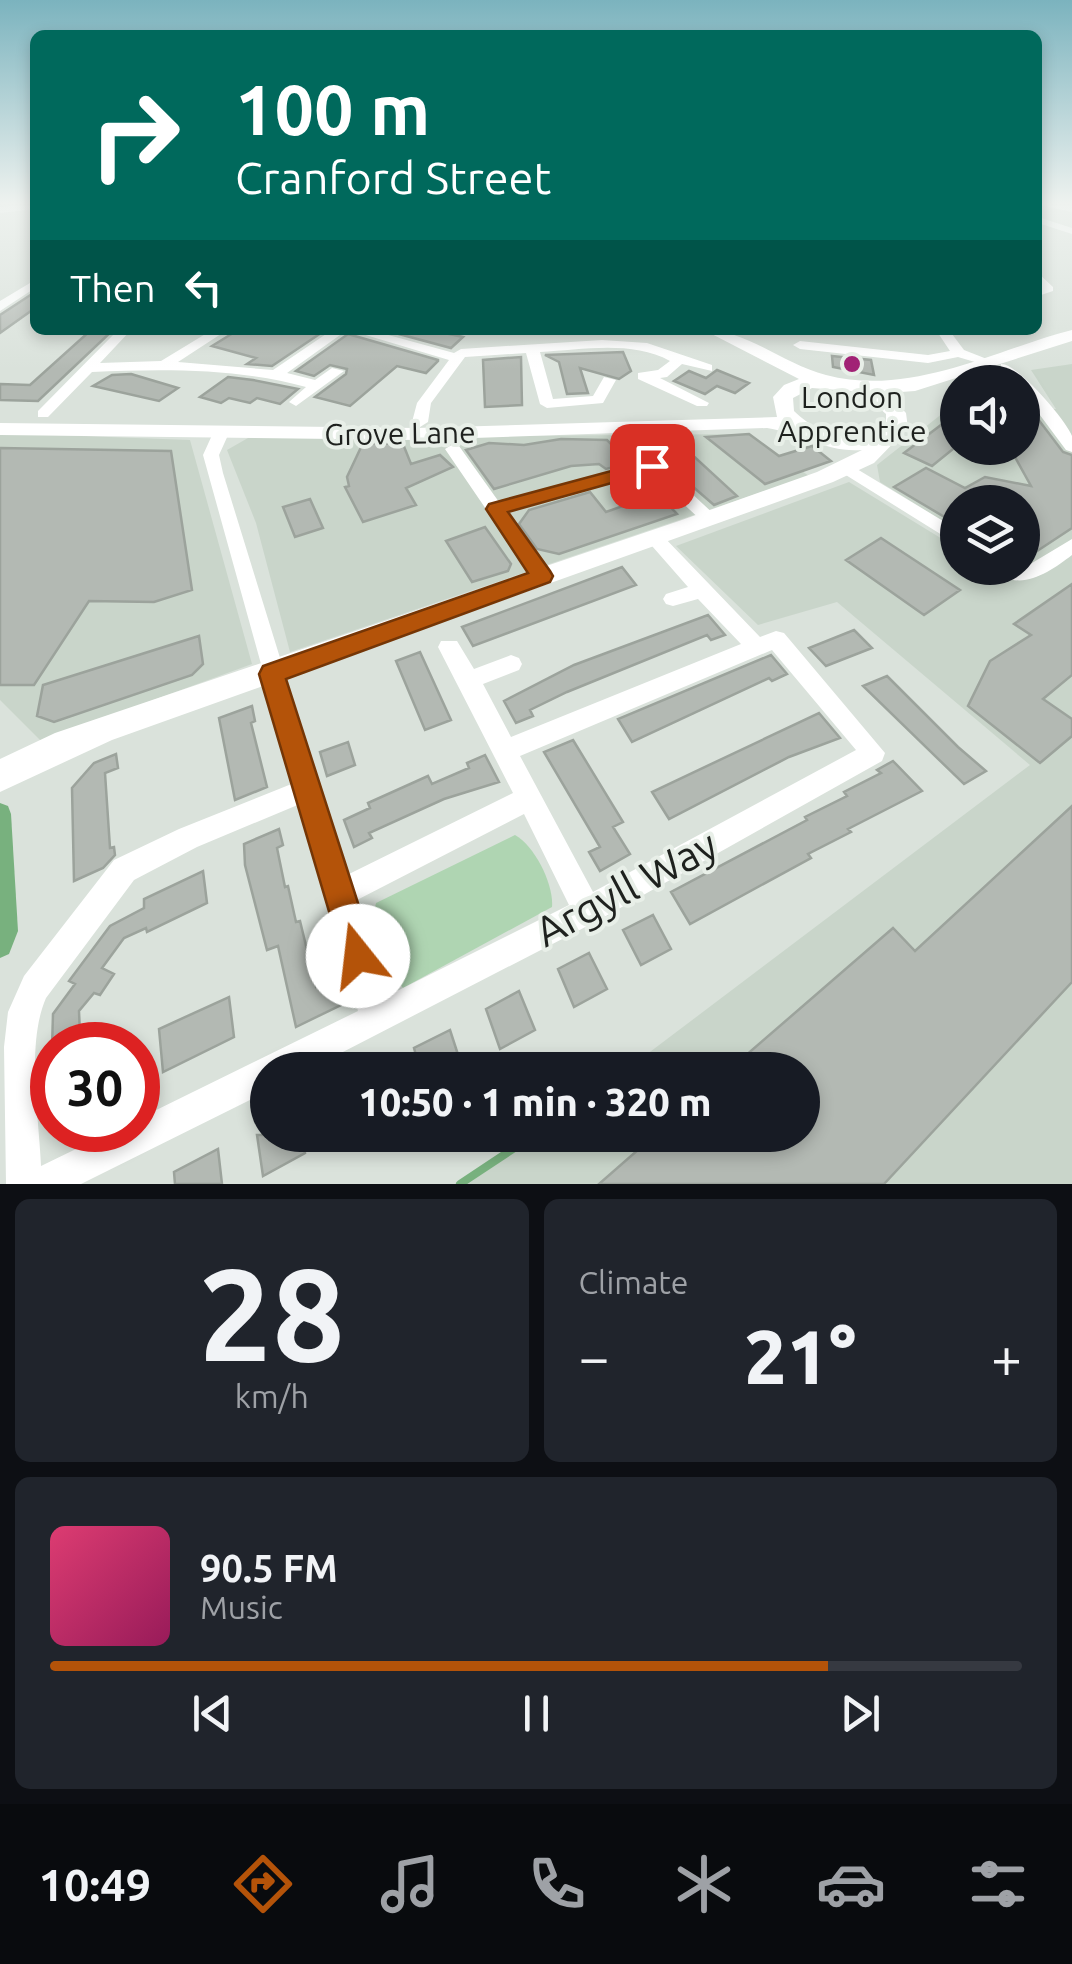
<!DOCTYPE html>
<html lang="en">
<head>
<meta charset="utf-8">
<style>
	:root { --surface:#171b24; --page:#20242c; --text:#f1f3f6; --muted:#9ea1a6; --line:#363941; --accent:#b45309 }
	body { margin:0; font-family:Ubuntu,sans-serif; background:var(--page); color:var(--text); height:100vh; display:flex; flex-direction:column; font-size:38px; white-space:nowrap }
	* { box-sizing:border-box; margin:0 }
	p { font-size:32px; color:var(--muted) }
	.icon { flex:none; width:55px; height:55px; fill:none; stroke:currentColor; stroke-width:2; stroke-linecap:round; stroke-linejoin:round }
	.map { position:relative; height:1184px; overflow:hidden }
	.sheet { display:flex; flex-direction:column; gap:15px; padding:15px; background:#0d0f14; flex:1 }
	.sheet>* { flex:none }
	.guide { position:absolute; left:30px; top:30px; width:1012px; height:305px; border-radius:15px; box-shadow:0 5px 15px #0003; background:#00695c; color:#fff; overflow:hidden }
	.buttons { position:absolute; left:940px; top:365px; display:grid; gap:20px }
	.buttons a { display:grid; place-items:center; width:100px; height:100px; border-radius:50%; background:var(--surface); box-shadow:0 5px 15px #0003; font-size:50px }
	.speed { position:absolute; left:30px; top:1022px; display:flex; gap:20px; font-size:50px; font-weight:700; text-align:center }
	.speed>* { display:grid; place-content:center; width:130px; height:130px; border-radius:50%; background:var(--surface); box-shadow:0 5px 15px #0003; line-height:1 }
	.speed .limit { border:15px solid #d22; background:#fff; color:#111 }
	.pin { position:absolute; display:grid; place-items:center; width:85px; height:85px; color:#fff; margin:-42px; border-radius:20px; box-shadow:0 5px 15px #0006 }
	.me { position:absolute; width:110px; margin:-55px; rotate:344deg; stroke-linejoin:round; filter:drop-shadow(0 0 8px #0008) }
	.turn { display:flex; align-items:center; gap:35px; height:210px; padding:0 40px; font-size:45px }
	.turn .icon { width:130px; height:130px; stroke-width:2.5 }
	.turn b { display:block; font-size:70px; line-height:85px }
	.then { display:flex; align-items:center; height:95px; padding:0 40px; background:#0003; gap:20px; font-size:38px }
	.big { font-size:75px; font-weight:800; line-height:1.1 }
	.sheet .card { flex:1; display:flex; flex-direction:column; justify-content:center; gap:15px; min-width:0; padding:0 35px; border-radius:15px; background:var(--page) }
	.sheet .dial { align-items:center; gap:0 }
	.dial b { font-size:130px; line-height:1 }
	.song { display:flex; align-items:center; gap:30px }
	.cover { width:120px; height:120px; border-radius:15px; background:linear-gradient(135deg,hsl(340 70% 55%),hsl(330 70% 35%)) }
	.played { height:10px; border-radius:5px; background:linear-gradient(90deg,var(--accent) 80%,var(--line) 80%) }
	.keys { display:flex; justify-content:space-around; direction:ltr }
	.heat { display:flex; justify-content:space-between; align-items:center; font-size:55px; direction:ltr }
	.sheet .tiles { flex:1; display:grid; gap:15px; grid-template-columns:1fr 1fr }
	.card:last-child { grid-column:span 2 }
	.trip { position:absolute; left:250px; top:1052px; width:570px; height:100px; border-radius:50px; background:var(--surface); box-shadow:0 5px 15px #0003; font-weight:800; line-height:100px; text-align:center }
	.dock { display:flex; height:160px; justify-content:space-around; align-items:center; background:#090b0e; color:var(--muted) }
	.dock .icon { width:70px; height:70px }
	.dock .active { color:var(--accent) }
	.dock b { font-size:45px; color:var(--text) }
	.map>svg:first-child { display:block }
	.built { fill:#c9d5ca }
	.green { fill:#afd5b2 }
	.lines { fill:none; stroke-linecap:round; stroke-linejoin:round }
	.stream { stroke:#78b17e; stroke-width:8 }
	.canal { fill:#78b17e; fill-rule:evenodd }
	.building { fill:#b3b9b3; stroke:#9ca39c; stroke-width:2.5 }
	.minor { fill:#fff; fill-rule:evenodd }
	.major { fill:#fff; fill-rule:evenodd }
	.route { fill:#b45309; stroke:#753606; stroke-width:2.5 }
	.poi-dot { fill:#a12275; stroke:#e8efe8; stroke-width:4 }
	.labels { text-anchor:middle; stroke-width:8; stroke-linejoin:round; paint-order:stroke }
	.far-poi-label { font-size:30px; fill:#1e211e; stroke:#e8efe8 }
	.far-street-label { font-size:30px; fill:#1e211e; stroke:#e8efe8 }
	.near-street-label { font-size:42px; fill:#1e211e; stroke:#e8efe8 }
</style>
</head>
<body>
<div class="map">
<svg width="1072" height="1184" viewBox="0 0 1072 1184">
	<rect width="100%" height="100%" fill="#dae2db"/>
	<path class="built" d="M1072,364V1184H460L534,1135H802V1070H626L1030,765L837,602L758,625L676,546L849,482L957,548L958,568H1022V502H958L957,530L880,482L877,465L957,402L958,448H1022L1023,393L1036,409H1056L1031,370Z
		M0,433L190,440L252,664L41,741L0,700Z
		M749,434L809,476L290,652L256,523L227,450L248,438Z"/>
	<path class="green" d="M515,835C535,846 554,885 552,907L403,988C385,965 369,931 376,903Z"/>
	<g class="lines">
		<path class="stream" d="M460,1184L534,1135"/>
		<path class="canal" d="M0,803L8,806L11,814L18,931L9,954L0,958Z"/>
	</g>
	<path class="building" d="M35,292V308L0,333V315Z
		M91,330H113L38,401L0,400V384L30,385Z
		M238,330H310L321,333L272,366L247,364L256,358L212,346Z
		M384,330H431L463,337L451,348Z
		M348,334L438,360V361L426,373L397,366L350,406L315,397L346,374L347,369L330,365L314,376L296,371Z
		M623,352L631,371L619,379L580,368L588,393L567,394L559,362L545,355Z
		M832,356L871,360L874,375L833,367Z
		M521,357L522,405L485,407L483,360Z
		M717,370L749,383L735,393L717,386L705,394L674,381L689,371L706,378Z
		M131,374L178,388L159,401L93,386L112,375Z
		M228,377L253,380L298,389L280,404L257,398L250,403L229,398L221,403L200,397Z
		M1022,398L1063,452L1072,455V528L1022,561V502H958V525L894,487L926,468L965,488L985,477L1031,486L1010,448H1022Z
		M941,425L958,432V445L932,466L904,453Z
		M749,434L779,456L812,446L831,461L765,484L706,437Z
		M638,437L642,441L675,439L737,496L714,505L661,459L653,457L606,469L599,464L571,466L494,489L466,450L489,443L524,445L561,439L607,440L612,445Z
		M363,443L403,444L411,464L440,455L453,467L406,488L416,505L363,522L345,487L349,486L347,477Z
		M0,448L171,451L192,590L154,602L89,601L34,685H0Z
		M648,476L668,494L661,497L677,514L559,554L537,549L519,524L529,510L590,492L606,512L637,501L620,484Z
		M310,499L323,528L295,537L283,507Z
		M485,527L511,564L508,571L472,582L446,541Z
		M881,538L960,590L924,615L846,560Z
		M622,567L636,585L473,646L462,627Z
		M1072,584V675L1043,699L1072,719V736L1040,763L968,706L990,661L1031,635L1014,624Z
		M708,615L725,635L711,640L707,635L567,692L530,710L533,716L516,723L504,701L574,665Z
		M854,630L872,648L826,666L809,648Z
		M199,636L203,664L192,675L54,722L37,716L43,685Z
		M420,652L451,720L425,730L396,661Z
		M771,655L787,674L772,681L769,678L632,742L618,719Z
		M887,676L958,747L986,771L964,784L863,686Z
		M252,706L255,721L251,723L267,787L235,800L219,718Z
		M819,713L840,738L789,757L669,819L652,792Z
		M573,740L623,822L613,827L630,854L600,871L589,852L600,847L544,752Z
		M348,742L355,765L327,776L320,752Z
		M116,754L118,768L105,773L110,848L114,847L115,855L103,868L74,881L72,788L94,763Z
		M485,755L499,782L444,799L369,833L372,838L354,847L344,820L370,808L368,803L428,776L432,784L469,768L467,763Z
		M893,761L922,791L848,829L851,832L808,854L811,858L690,924L671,892L807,820L805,817L847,796L844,792L881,773L877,770Z
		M1072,806V982L884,1184H599L655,1135H802V1070H729L893,928L915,951Z
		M279,829L283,845L277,848L285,887L288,886L296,922L300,921L316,987L333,979L341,1005L296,1027L278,946L267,950L245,865L244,844Z
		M203,871L207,903L147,932L146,928L124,938L102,968L114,974L100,995L94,993L79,1011L80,1035L52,1048L53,1014L75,984L69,981L110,926L144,908V899Z
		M653,915L671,949L641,965L623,930Z
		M589,953L607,989L574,1007L558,969Z
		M519,991L535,1030L500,1049L486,1009Z
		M229,997L234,1037L163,1072L159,1029Z
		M450,1030L463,1070H420L414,1048Z
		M257,1135H302L305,1153L263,1176Z
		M218,1149L222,1184H175L174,1172Z"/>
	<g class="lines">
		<path class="minor" d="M35,204V209L0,213V207Z
			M1043,204L1072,206V212L1045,206Z
			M1038,217L1072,228V234L1038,223Z
			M1038,273L1053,287V291L1038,296V289L1042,288L1038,283Z
			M35,280V288L0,311V301Z
			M118,330H131L100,363L161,361L212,330H227L178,362L273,370L332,330H347L287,373L315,380L332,368L344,371L296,406L289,402L306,387C237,368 163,369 92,372L48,417H38V411Z
			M349,330H370L454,353L461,349L602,340L647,343L712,365V371L682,364L667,377L660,378L709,403L707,406H697L638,379V373L658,370L670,361C631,340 582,350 540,352L553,399L593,396L604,377L616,380L603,403L547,408L540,404L526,353L465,357L431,403L428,422L420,427L412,422L417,403L449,360Z
			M936,330H949L964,350L992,361L985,365L958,357L928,363L800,349L793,345L800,341L928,355L950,351Z
			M1001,364C1017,363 1066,420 1072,436C1072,437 1072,450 1072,452L1066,450L1022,391V382H1016L1001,370Z
			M221,428L229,433L219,455L223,473L347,875L513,793L438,647L441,641H457L474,669L511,655L519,658L522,664L519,670L483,684L511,737L741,644L698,599L673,606L666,604L663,599L666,594L688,587L645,538L654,532L661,534L760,637L776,631L784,633L885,753L882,761L597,921L308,1070H268V1091L81,1184H6L4,1047L8,1012L24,976L114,860L179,829L294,783L203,455L213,433ZM772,650L856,750L593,892L520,756ZM300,804L358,1011L138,1119V1130H115L41,1166C39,1116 26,1044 46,998L134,880L197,847ZM524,814L569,905L385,997L355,901Z
			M453,444L459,446L499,502L652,461L658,462L718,518L715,522H703L649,472L506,512L552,576L542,583L535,581L445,449Z
			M847,463L958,530V545L841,472V464Z
			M1072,539V555C1050,572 1017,595 993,568L1027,566Z"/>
		<path class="major" d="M704,330C748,330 783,364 826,375C911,397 991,351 1072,330V341L915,391L887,393L906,413L908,428L874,463L833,482L112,740L0,792V759L55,733L679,521L817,472L862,450C828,453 799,433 767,428L416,440L0,435V423L416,428L777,417L773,397L784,385L799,379ZM812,388L851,391L871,401L886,414V426C857,447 818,435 794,411L793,398Z"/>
	</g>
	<linearGradient id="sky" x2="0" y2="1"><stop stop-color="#7bb3be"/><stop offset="0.55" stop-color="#eef2ef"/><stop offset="1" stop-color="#eef2ef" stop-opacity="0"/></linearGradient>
	<rect width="1072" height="369" fill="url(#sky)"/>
	<path class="route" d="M652,460L658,462V470L508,512L550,571L553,576L550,582L286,679L375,956L370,969L358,974L346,969L259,674L263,666L528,573L486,509L489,504Z"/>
	<circle class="poi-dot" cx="852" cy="364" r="10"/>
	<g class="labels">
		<g class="far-poi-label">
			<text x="852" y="408">London<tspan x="852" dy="34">Apprentice</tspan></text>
		</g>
		<g class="far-street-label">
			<text transform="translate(400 434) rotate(-1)" y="10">Grove Lane</text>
		</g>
		<g class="near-street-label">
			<text transform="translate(626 888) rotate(-28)" y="15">Argyll Way</text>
		</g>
	</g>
</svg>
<div class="buttons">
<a><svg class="icon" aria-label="sound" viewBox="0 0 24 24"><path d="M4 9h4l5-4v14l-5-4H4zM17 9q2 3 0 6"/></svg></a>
<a><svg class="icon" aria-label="layers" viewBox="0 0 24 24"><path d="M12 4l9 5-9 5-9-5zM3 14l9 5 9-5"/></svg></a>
</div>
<div class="speed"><div class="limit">30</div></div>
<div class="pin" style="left:652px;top:466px;background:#d93025"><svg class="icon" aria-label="arrive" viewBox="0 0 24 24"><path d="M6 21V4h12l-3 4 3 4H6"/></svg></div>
<svg class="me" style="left:358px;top:956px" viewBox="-20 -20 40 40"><circle r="19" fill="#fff"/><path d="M0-13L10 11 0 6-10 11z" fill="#b45309"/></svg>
<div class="trip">10:50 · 1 min · 320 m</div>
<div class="guide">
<div class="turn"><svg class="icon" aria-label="right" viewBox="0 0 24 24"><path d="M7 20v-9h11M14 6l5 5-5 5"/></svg><div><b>100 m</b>Cranford Street</div></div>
<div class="then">Then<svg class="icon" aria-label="left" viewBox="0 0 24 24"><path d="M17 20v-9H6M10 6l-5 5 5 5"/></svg></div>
</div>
</div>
<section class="sheet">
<div class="tiles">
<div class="card dial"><b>28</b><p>km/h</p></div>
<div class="card"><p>Climate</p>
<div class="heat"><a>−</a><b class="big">21°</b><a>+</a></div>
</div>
<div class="card">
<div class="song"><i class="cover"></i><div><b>90.5 FM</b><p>Music</p></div></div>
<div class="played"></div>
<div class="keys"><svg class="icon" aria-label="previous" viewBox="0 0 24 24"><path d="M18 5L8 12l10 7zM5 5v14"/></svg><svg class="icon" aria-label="pause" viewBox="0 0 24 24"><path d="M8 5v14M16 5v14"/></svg><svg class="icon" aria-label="next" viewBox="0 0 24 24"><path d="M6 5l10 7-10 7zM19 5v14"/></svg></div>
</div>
</div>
</section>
<nav class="dock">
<b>10:49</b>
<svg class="icon active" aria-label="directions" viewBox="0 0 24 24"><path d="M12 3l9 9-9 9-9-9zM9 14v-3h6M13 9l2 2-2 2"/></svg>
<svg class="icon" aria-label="music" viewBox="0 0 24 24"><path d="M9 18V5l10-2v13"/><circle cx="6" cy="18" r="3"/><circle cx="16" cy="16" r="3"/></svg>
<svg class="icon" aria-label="phone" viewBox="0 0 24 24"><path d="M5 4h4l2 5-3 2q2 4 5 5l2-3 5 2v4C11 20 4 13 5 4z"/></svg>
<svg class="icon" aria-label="climate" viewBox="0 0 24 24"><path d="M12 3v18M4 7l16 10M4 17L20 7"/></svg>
<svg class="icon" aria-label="car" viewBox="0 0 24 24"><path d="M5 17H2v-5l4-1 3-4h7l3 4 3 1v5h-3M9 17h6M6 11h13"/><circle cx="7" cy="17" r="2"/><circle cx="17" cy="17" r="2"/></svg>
<svg class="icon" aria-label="filters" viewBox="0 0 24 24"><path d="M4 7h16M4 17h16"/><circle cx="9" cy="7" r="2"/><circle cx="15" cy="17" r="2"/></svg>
</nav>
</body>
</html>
